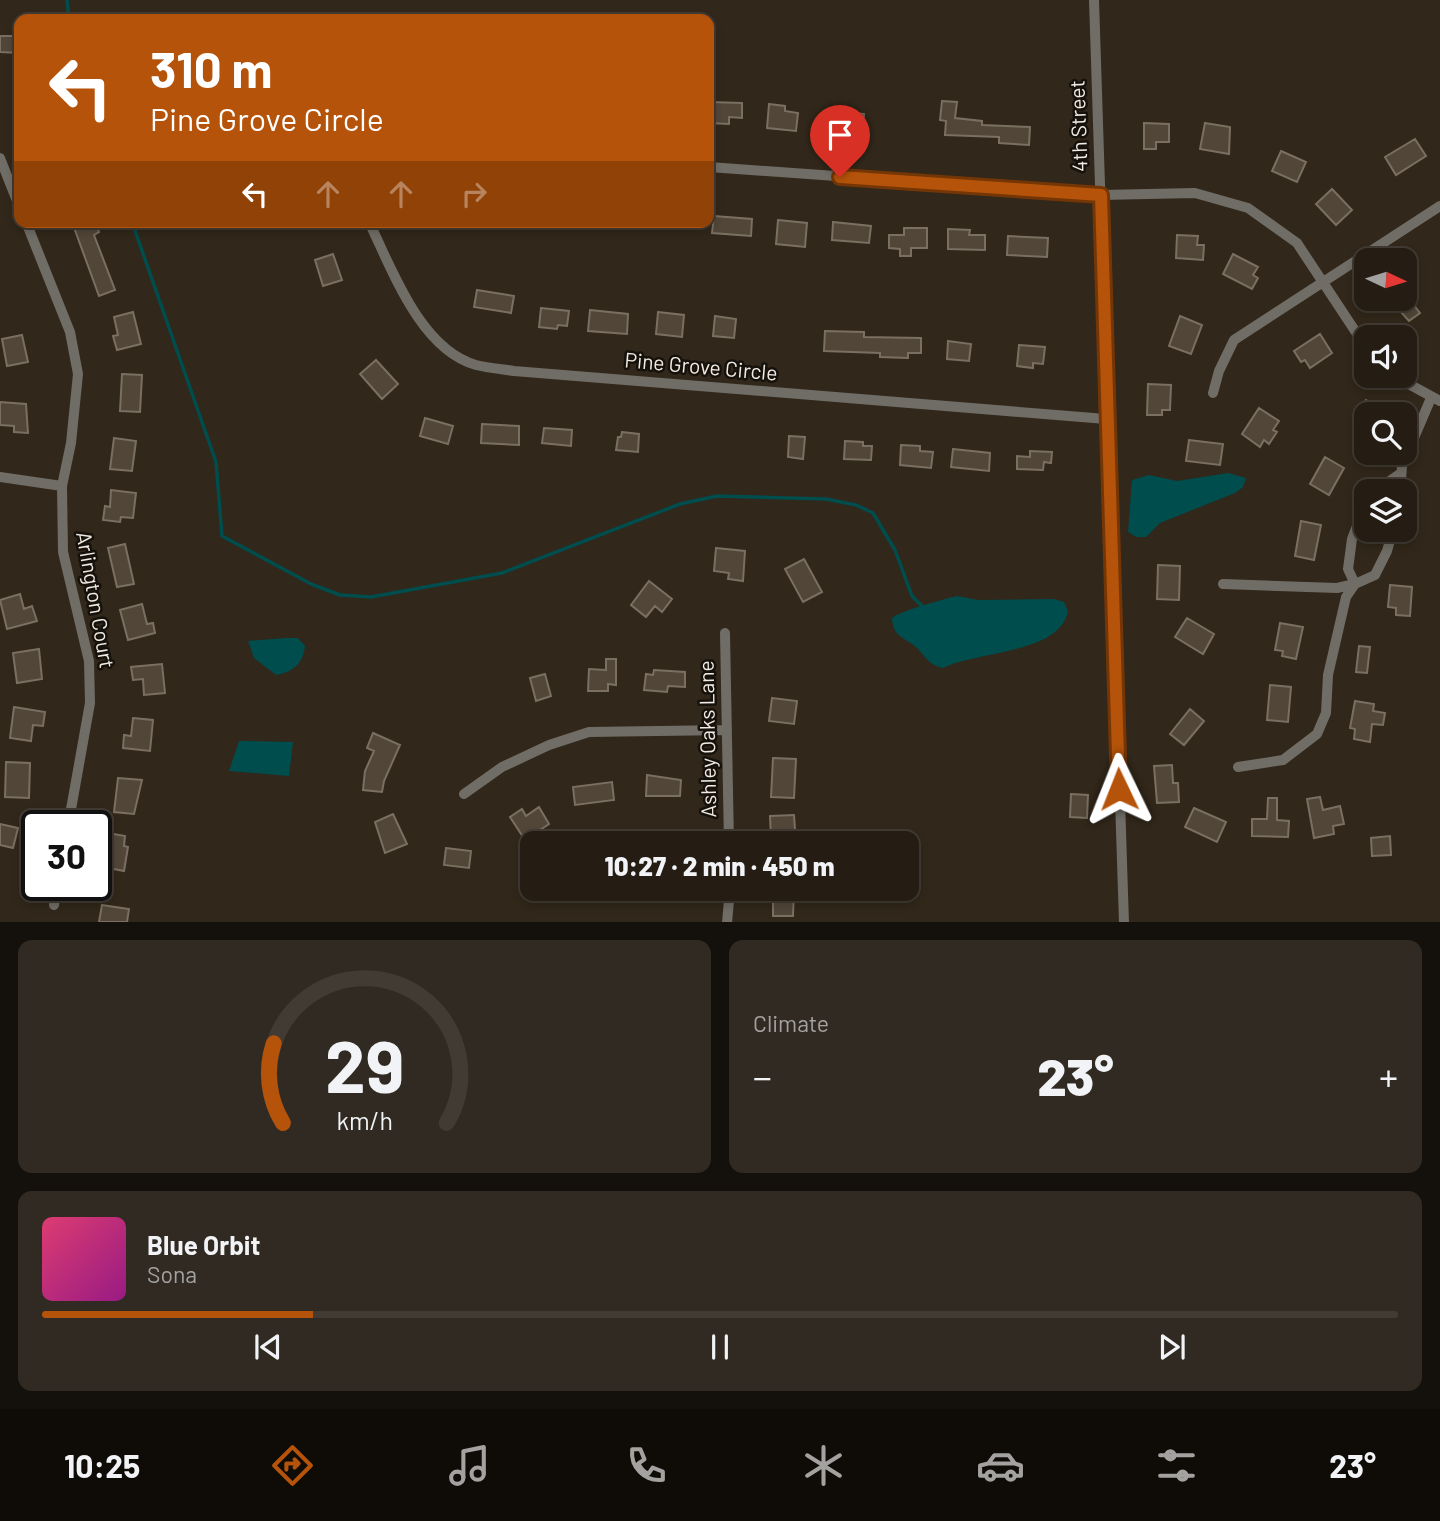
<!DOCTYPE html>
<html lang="en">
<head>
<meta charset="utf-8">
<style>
	:root { --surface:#251d14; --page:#312a22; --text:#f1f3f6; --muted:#a3a2a0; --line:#423b34; --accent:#b45309 }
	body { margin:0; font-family:Barlow,sans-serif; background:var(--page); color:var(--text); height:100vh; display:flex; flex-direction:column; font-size:26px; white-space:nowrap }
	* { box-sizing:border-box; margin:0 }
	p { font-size:23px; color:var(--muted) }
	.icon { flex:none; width:38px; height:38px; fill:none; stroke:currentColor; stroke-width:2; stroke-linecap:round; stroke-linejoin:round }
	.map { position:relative; height:922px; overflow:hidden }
	.side { display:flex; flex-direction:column; gap:18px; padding:18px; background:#14100b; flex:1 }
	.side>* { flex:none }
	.top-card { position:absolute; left:14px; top:14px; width:700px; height:214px; border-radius:14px; box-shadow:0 4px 10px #0003,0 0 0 2px var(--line); background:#b45309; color:#fff; overflow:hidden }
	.needle { width:46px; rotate:94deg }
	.controls { position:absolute; left:1354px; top:248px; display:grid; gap:14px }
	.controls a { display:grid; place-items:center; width:63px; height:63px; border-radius:14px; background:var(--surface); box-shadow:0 4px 10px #0003,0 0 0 2px var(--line); font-size:35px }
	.speed { position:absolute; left:21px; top:810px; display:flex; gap:14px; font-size:35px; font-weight:700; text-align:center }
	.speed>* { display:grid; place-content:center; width:91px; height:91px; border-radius:50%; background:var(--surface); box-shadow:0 4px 10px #0003,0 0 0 2px var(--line); line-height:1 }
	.speed .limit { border:4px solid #111; border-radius:10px; background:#fff; color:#111 }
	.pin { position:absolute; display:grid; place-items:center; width:60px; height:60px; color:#fff; margin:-72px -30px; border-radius:50% 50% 50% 0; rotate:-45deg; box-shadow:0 0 7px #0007 }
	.pin .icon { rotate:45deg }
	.me { position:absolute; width:77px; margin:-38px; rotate:358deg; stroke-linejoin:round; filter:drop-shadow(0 0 5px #0008) }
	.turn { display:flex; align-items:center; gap:24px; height:147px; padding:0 21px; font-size:32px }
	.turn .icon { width:91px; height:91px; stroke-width:2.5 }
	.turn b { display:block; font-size:49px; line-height:60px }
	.lanes { display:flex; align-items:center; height:66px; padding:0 21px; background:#0003; justify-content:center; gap:35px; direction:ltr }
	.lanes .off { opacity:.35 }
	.big { font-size:52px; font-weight:800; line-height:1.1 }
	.side .card { flex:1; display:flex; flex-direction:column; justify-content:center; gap:10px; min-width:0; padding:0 24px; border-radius:14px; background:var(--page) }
	.side .dial { align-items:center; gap:0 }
	.dial svg { height:182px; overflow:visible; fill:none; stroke:var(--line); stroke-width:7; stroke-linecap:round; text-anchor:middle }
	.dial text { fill:var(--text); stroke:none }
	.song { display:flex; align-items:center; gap:21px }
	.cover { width:84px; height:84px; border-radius:10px; background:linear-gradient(135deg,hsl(340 70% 55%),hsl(310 70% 35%)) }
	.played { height:7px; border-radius:4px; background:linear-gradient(90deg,var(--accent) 20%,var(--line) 20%) }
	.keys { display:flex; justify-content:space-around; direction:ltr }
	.heat { display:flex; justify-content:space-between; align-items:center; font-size:38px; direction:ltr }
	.side .tiles { flex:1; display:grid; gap:18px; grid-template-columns:1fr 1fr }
	.card:last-child { grid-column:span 2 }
	.trip { position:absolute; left:520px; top:831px; width:399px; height:70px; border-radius:14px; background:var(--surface); box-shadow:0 4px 10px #0003,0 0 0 2px var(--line); font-weight:800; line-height:70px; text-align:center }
	.tabs { display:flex; height:112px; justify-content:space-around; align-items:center; background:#0f0c08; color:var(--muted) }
	.tabs .icon { width:49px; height:49px }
	.tabs .on { color:var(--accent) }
	.tabs b { font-size:32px; color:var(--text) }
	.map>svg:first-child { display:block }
	.water { fill:#004d4e }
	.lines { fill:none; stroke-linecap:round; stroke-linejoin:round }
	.stream { stroke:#004d4e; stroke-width:3.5 }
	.building { fill:#514638; stroke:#7a6f60; stroke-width:2 }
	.minor { stroke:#706d66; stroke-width:10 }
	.route-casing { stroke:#753606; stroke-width:18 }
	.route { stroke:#b45309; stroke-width:12 }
	.labels { text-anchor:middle; stroke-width:5; stroke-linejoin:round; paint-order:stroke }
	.street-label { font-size:21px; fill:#f2ebe3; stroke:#15110b }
</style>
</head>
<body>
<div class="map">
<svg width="1440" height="923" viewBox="0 0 1440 923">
	<rect width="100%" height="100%" fill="#31271a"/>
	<path class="water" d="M1228,473L1246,478L1243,487L1235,493L1160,523L1146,537H1136L1128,532L1132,480L1149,475L1177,481Z
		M957,596L978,600L1054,599L1064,602L1068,611C1060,654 977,651 943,668C925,664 924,652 912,644C900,636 893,634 892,618C900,611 944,599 957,596Z
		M286,638H298L305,646C303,664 293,672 276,675L254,658L248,641Z
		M239,741L293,742L289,776L229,771Z"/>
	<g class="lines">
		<path class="stream" d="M67,0L69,19
			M132,222L216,462L222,536L311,584L340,595L371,597L502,573L680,504L717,496L826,499L856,505L873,513L895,550L912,596L924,608"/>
	</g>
	<path class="building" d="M0,36H19V53L0,52Z
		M942,101L957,102L955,118L982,121V125L1030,127L1029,145L999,143V137L945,135L946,121L940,120Z
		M709,102L742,103V118L729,117V124L709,123Z
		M769,104L785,106V111L798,113L796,131L767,128Z
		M849,112L864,114L862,135L834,132L835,117L848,119Z
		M1144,123L1169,124V142H1156V149H1144Z
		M1205,123L1230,127L1229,154L1200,149Z
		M1415,139L1426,156L1396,175L1385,157Z
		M1281,151L1306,162L1297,182L1272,171Z
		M1332,189L1352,210L1336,225L1316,204Z
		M714,216L752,219L751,236L712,233Z
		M778,220L807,223L805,247L776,244Z
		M72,222H95L99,232L94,235L115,290L99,296Z
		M833,222L871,226L869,243L832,240Z
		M904,228H927V248H911V256H900V249L889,248V235H904Z
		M948,229L970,230L969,235H985V250L948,249Z
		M1177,235L1198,236L1197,245H1204L1203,260L1176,258Z
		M1008,236L1048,238L1047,257L1007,255Z
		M333,254L342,280L323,286L315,260Z
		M1233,254L1258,267L1253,275L1258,278L1252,289L1223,274Z
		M477,290L514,296L511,313L474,307Z
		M1389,299H1409L1420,313L1409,321Z
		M541,308L569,311L567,326L558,325L557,329L539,327Z
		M590,310L628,314L627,334L588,331Z
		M133,312L141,344L117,350L113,336L118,335L114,317Z
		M658,312L684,315L682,337L656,334Z
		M715,316L736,319L734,338L713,336Z
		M1180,316L1202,325L1191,354L1169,346Z
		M825,331L864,332V337L921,338V353H908V358L880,357V353L824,351Z
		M1320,334L1332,353L1310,368L1305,360L1301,362L1294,351Z
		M22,335L28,362L7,366L2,339Z
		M948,341L971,344L969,361L947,359Z
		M1019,345L1045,347L1043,364L1033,363V368L1017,366Z
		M376,360L398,384L382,399L360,374Z
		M122,374L142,375L140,412L120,411Z
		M1148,384L1171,385L1170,410H1162V415H1147Z
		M1366,400L1393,415H1358Z
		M0,402L26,404L28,433L14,432V426L0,425Z
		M1259,408L1279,421L1273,430L1277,432L1269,444L1264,440L1260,447L1242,434Z
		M425,418L453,426L448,444L420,436Z
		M482,424L519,426V445L481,443Z
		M544,428L572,430L571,446L542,443Z
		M622,432L639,434L638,452L616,450L618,437H621Z
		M789,436L805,437L803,459L788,457Z
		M114,438L136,441L132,471L110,469Z
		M1189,440L1223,444L1220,465L1186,461Z
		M845,441L863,442V446H872L871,460L844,459Z
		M901,445L920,446V451L933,452L931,468L900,465Z
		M953,449L990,453L989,471L951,467Z
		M1030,451L1052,452L1051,463L1044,462L1043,470L1017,469V456L1030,457Z
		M1325,457L1344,468L1329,495L1310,484Z
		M111,490L136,493L133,518L121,517L120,522L103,520L105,506L110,507Z
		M1301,521L1321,525L1314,560L1295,556Z
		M125,544L134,584L117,587L108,548Z
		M716,548L745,551L743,581L728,579L729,573L714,571Z
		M804,559L822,592L803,602L785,569Z
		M1158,565L1180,566L1179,600L1157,599Z
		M649,581L672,599L662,612L655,606L646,617L631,605Z
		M1390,585L1412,587L1410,616L1396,615V608L1388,607Z
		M20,594L24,609L32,606L37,621L7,629L0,600Z
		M142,604L147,624L153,623L155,633L128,640L120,610Z
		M1187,618L1214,634L1203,654L1175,637Z
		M1280,623L1303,627L1296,659L1282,656L1283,651L1275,650Z
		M1359,646L1370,647L1367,673L1356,672Z
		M39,649L42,679L17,683L13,653Z
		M606,659H616V685L608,684V691H588L589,669L606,670Z
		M162,664L165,693L144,695L143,679L133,680L131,667Z
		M654,670L685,672V687L668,686L667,692L644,690L646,674L653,675Z
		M545,674L551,696L536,701L530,678Z
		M1270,685L1291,687L1288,722L1267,720Z
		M772,698L797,701L794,724L769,721Z
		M1355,701L1374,704L1373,711L1385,713L1383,725L1372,724L1370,742L1354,739L1355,729L1350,728Z
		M14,707L45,712L43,726L33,725L31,741L10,738Z
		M1190,709L1204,721L1184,745L1170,734Z
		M133,718L153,720L150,751L123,748L124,735L131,736Z
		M373,733L400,745L384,781L382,792L363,790L365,771L374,751L367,748Z
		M773,758L796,759L794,798L771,797Z
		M6,762L30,763L29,798L5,797Z
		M1172,765L1173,783H1178L1179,802L1157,803L1154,766Z
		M647,775L681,780L680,796H646Z
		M118,778L142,780L134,814L114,812Z
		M612,782L614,800L575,805L573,787Z
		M1071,794L1088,795L1087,818L1070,817Z
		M1320,797L1323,810L1340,806L1344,824L1333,826L1334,834L1314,838L1307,799Z
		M1268,798H1277V820L1289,821L1288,837L1252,836V819H1267Z
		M539,807L549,824L537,832L541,838L529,846L510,817L522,809L526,816Z
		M1194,808L1226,822L1217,842L1185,827Z
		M393,814L407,844L385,853L375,822Z
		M794,815L796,844H775V838H771L770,816Z
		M0,824L18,828L13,848L0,845Z
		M108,833L125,836L124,846L128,847L124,871L98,866Z
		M1390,836L1391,855L1372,856L1371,838Z
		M446,848L471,851L469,868L444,865Z
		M777,889H794L793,916H773V892H777Z
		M102,905L129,909L127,922H99Z"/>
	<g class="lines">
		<path class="minor" d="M1094,0L1124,923
			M0,158L19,206
			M709,167L1101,195L1195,193L1248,208L1297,243L1367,349
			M26,222L70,332L78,374L71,443L62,486L63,552L89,661L90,703L68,826
			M369,222C392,269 420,349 476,365C488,368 501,369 514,371L1106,419
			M1394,376L1440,401
			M1213,393L1219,371L1234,340L1440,206
			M0,477L62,486
			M1374,492L1401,473
			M1400,492L1402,466L1431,398
			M1223,584L1337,588L1355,584
			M1355,584L1348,569L1352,539L1367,500
			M725,633L729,844
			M1238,767L1283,760L1317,734L1326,713L1328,675L1346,597L1355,584L1375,575L1387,551L1393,530
			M464,794L502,767L549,745L589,732L727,730
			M54,905L57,886
			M727,923L730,889"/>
	</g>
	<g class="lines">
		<g class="route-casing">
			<path id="route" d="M840,177L1101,195L1119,789"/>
		</g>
		<use href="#route" class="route"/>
	</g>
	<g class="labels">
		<g class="street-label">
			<text transform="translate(1079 126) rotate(-92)" y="7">4th Street</text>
			<text transform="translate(701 367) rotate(5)" y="7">Pine Grove Circle</text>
			<text transform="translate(95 600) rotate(80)" y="7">Arlington Court</text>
			<text transform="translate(708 739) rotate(-91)" y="7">Ashley Oaks Lane</text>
		</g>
	</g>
</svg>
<div class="controls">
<a><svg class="needle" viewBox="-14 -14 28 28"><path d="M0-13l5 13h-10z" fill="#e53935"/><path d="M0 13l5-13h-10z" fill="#a3a2a0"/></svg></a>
<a><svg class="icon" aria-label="sound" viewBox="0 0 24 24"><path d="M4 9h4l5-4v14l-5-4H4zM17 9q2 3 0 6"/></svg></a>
<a><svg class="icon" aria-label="search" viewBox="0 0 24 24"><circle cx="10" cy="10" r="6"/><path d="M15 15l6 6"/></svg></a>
<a><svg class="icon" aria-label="layers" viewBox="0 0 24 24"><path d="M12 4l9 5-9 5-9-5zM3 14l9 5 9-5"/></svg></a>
</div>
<div class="speed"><div class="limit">30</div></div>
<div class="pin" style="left:840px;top:177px;background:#d93025"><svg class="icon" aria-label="arrive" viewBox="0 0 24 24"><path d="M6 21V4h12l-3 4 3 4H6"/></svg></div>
<svg class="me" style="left:1119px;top:789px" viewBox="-20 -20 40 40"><path d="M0-17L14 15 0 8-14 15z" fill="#b45309" stroke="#fff" stroke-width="4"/></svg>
<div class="trip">10:27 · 2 min · 450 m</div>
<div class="top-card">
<div class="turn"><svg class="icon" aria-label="left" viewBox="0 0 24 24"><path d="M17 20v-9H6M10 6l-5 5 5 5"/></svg><div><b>310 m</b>Pine Grove Circle</div></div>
<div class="lanes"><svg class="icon" aria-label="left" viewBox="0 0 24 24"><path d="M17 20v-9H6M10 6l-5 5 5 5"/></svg><svg class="icon off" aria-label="ahead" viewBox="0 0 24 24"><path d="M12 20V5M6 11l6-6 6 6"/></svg><svg class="icon off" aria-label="ahead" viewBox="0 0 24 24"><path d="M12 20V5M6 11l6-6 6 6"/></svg><svg class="icon off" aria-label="right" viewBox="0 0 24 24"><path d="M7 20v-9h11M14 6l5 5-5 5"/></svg></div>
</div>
</div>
<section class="side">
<div class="tiles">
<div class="card dial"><svg viewBox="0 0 100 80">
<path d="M14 69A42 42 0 1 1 86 69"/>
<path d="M14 69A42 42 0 0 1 10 34" stroke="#b45309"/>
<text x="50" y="56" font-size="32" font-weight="700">29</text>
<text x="50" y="72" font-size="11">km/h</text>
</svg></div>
<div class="card"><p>Climate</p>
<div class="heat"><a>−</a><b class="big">23°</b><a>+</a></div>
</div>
<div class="card">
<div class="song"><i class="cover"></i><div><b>Blue Orbit</b><p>Sona</p></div></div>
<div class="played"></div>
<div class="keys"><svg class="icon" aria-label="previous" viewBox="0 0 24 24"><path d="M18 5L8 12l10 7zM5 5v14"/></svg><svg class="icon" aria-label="pause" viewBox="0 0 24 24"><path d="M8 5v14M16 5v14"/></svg><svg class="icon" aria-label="next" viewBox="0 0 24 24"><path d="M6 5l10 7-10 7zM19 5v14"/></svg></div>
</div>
</div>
</section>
<nav class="tabs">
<b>10:25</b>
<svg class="icon on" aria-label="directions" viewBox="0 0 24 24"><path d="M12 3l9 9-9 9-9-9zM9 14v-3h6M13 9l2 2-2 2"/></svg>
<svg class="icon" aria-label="music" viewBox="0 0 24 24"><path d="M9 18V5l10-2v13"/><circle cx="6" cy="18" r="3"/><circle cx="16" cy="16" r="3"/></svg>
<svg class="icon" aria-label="phone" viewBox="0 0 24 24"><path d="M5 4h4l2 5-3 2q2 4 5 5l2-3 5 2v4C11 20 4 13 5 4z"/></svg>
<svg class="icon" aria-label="climate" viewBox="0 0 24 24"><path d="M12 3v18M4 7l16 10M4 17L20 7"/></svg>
<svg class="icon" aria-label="car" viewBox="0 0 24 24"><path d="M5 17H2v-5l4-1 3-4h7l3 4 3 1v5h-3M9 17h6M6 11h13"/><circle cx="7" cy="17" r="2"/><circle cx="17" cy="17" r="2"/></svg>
<svg class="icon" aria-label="filters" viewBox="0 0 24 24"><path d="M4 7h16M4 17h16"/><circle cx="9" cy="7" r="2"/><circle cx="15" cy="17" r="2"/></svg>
<b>23°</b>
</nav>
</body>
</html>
